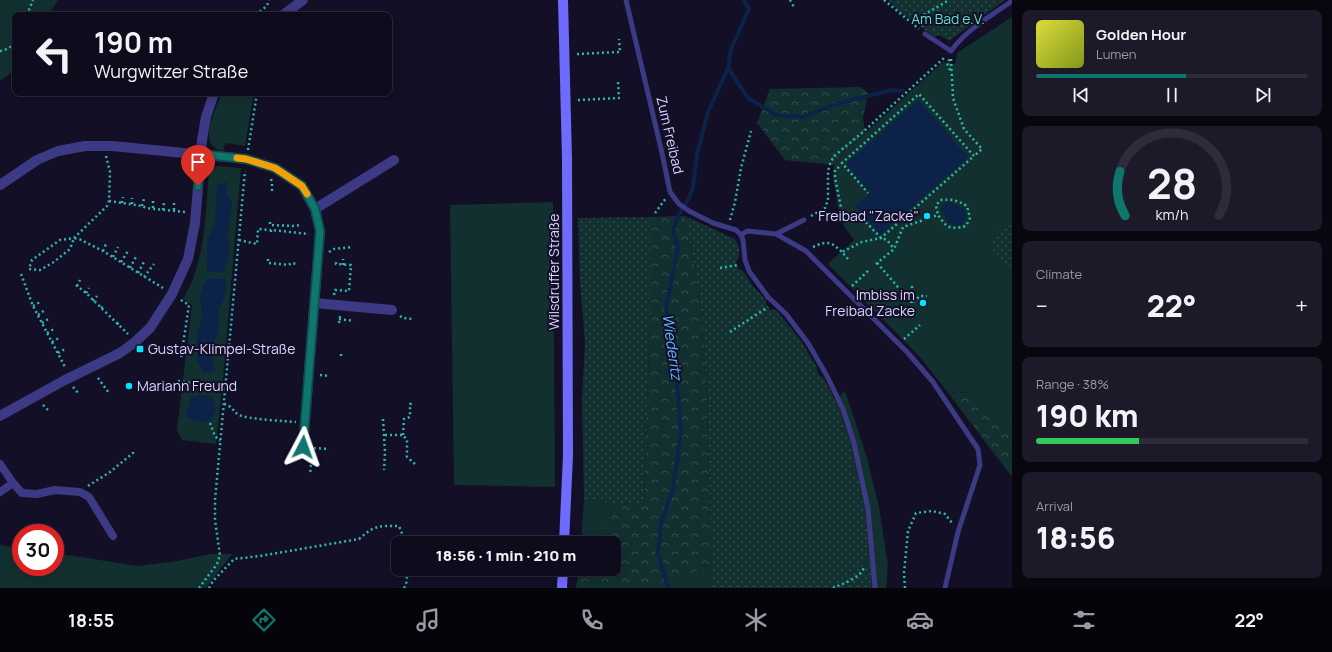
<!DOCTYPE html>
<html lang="en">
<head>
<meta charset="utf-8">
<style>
	:root { --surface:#0e0b1c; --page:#1c1929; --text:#f1f3f6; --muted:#9b9ba3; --line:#2e2b3b; --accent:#0f766e }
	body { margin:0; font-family:Manrope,sans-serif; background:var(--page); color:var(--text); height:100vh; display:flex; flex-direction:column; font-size:15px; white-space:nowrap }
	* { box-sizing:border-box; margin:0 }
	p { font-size:13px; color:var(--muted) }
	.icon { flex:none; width:22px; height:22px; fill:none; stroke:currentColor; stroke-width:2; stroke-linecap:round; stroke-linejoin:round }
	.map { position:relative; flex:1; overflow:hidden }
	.panel { display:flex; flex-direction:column; gap:10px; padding:10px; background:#08060f; width:320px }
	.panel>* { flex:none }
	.hud { position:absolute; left:12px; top:12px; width:380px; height:84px; border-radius:8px; box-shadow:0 2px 10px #0003,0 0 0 1px var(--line); background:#0e0b1c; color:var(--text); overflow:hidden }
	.speed { position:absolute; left:12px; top:524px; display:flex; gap:8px; font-size:20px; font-weight:700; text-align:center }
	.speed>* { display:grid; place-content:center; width:52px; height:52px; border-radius:50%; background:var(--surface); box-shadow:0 2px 10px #0003,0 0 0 1px var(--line); line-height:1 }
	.speed .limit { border:6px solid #d22; background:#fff; color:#111 }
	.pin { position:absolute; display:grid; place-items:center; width:34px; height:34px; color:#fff; margin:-41px -17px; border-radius:50% 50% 50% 0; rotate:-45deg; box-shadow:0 0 4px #0007 }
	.pin .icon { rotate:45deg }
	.me { position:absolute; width:44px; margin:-22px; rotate:4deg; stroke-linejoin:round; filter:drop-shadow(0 0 3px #0008) }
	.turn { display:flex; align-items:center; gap:14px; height:84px; padding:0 16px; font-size:18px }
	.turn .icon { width:52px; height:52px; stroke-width:2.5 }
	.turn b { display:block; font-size:28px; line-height:34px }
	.big { font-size:30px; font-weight:800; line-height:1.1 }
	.panel .widget { flex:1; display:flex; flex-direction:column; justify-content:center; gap:6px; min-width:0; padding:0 14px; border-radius:8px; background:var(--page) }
	.panel .dial { align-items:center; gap:0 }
	.dial svg { height:104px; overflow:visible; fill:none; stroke:var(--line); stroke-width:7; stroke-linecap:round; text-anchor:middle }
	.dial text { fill:var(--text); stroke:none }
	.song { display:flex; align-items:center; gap:12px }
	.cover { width:48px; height:48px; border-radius:6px; background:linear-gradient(135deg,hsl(60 70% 55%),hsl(70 70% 35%)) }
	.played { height:4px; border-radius:2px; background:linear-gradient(90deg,var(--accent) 55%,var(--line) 55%) }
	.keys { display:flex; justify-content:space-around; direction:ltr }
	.heat { display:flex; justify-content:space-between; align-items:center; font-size:22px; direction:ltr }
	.charge { height:6px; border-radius:3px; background:linear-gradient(90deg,#34c759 38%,var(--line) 0) }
	.trip { position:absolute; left:391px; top:536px; width:230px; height:40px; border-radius:8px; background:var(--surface); box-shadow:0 2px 10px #0003,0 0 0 1px var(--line); font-weight:800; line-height:40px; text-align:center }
	.tab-bar { display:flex; height:64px; justify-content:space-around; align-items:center; background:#06040b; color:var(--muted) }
	.tab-bar .icon { width:28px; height:28px }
	.tab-bar .current { color:var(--accent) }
	.tab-bar b { font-size:18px; color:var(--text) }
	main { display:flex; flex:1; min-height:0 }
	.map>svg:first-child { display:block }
	.grass { fill:#12302f }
	.forest { fill:url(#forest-crowns) }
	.park { fill:url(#park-dots) }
	.water { fill:#0c2248 }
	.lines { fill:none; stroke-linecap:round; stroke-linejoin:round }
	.stream { stroke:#0c2248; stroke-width:4 }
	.path { stroke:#2fb8b0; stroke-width:2.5; stroke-dasharray:2 3; stroke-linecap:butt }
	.service { stroke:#3d3a85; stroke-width:5 }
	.pedestrian { stroke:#3d3a85; stroke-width:8 }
	.minor { stroke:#3d3a85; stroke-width:10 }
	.tertiary { stroke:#3d3a85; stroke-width:10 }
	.secondary { stroke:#6f6bff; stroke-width:10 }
	.route-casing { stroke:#0a4d48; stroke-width:10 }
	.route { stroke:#0f766e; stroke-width:7 }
	.slow { stroke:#f59e0b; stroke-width:7 }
	.poi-dot { fill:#00e5ff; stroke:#130f26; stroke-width:1.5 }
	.labels { text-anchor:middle; stroke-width:4; stroke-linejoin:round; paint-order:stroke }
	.park-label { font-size:14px; fill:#5fe0c0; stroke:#130f26 }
	.street-label { font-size:14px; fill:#d9d4ff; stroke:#130f26 }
	.poi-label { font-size:14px; fill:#d9d4ff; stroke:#130f26; text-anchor:end }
	.water-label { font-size:15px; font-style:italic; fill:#62b6ff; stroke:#130f26 }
</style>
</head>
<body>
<main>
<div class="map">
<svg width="1012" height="588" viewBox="0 0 1012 588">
	<defs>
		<pattern id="forest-crowns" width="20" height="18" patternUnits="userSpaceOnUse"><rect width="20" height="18" fill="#12302f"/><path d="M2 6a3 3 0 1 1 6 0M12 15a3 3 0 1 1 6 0" fill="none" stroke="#344d4e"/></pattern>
		<pattern id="park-dots" width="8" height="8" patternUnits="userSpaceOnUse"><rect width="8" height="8" fill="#12302f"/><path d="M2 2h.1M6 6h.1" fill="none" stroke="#344d4e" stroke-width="1.8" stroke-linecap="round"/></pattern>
	</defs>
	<rect width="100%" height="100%" fill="#130f26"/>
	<path class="grass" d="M0,0H58L49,15H15V70L0,81Z
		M1012,17V427L969,392L949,394L920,357L828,264L854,240L844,226L838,207L833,177L834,165L840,156L943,62L955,64L957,53Z
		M222,93H254L245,146L225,143L223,151L216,149C214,147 211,144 210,142C205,131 218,103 222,93Z
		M217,166L241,168L223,380L216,444L182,440L177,430L192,305L183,299C206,261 205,215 209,172L212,168Z
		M553,202L555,487L454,485L450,205Z
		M845,391L867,458L879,507L888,565L886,588H872L870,565L860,568L869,555L866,519L857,472L852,471L851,464L854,461L849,437L844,436L842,430L845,426L835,400Z
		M584,499L614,503L603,543H581Z
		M0,545L21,548V567H55V553L138,566L177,561L210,554H233L229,558L206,588H0Z
		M711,562V588H669Z"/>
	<path class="forest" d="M861,87L868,93L863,118L865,133L840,156L834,165L785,160L757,123L770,89Z
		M685,216L700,298L706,364L711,562L669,588H576L579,572L581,569H614V543H603L614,503L644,504L650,315V217Z
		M969,392L1012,427V477L949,394Z"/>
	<path class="park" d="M888,0H1005L949,41L939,35L935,37L899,11Z
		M685,216L735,239C740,248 741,253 736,262L738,268L744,272L752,285L766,300V305L771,310H776L799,338L817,367V371L820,376L823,377L835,400L845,427L842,430L844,436L849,437L854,461L851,464L852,471L857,472L866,519L869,555L861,567L870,565L872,588H711V562L706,364L700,298Z
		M650,217V315L644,504L614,503L584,499L582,399L585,342L580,283L578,218Z
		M1009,224H1012V267C1002,263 992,255 993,243C994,239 996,234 998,231Z"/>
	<path class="water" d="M918,100L968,157L880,235L855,206L870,193L846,164Z
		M227,182V193L232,204L227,238L230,251L224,273L207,271V239L215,225L217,185Z
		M947,202L951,203L953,205H959L964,209L966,217L962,224L956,226L949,224L945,219V214L941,211V206Z
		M207,278L226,279V293L219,309V330L211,350L215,372L204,373L197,362V335L202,317L200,295Z
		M202,395L213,397L216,411L211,420L203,423L185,417L191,397Z"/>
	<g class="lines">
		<path class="stream" d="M728,68L748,98L776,115L803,117L836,104L892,90L903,91
			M668,588L658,553L661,523L673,488L681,432L673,334L666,308L678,248L673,231L679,214L688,200L693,187L697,154L708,112L728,68L731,49L749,9L744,0"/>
		<path class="path" d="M790,0L794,7
			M884,0L919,29
			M27,15L33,0
			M256,15C261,10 268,7 269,0
			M923,26L915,20L949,0
			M0,51C6,50 12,47 15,42
			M577,54L620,52L619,39
			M951,59L953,98L964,129L982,149L974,156
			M950,70L947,63L950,59
			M578,100L619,98L618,82
			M248,150L257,93
			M106,156L110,172L109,201L107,206L74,238L60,240L32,260L29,269L40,270L54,262L70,249L74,238L79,239L103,251L163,288
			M839,167L835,170V178L842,212L848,216L861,217L881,238L887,240L894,249
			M271,179L272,183V194
			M109,201L142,206L146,208L186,212
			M122,203L123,197
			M174,203V211
			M132,204V198
			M142,206L144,199
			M153,208V201
			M163,210L164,202
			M655,213L666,198
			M811,216L825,208L828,200V171L830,164L834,156L863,132L945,57
			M730,220L735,202L741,168L751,131
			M270,222V225L293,226L300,225
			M271,232V230L309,234
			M239,240L257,244L258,229L271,230
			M813,247C828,240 831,242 842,252
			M103,251L106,244
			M329,252L334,249L352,247
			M113,257L118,247
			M268,259V263L288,265L292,263L297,264
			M848,259L842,252L862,242L881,238L974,156L919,94L842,163L868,193
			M121,262L128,251
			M877,263L912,303L920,296H927
			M876,264L894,249L903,227L938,215C947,228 950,230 966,226L970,218L967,206C957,200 951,199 940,200L936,206L938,215
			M343,265V259
			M130,268L137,255
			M720,268L738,265
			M138,273L145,260
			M21,274L33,306L65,367
			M144,277L154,264
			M76,285L86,293L128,334
			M77,286L80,280
			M852,286L869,270
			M86,293L89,288
			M334,295L335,290L349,291L351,265L336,264V260
			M181,300L189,305L181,358
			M93,301L97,296
			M912,303V285
			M33,306L40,302
			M101,308L104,305
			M38,315L45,310
			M400,316L403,318L413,319
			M339,319L354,321
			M42,323L50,318
			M339,323L340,316
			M117,324L120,321
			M730,332L768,307
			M47,333L54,329
			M904,339L920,325
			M52,342L59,338
			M58,353L65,349
			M341,356V351
			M320,375L329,376
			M98,378L109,393
			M178,381L226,388
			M73,387L79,394
			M224,404C234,407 232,411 239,415C247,419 284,421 296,422
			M43,405L48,410
			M383,419L385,452L384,470
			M210,423L215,436L220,441
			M385,435H403L407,440V457L415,464
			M403,435L404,419L410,417V404H413
			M314,448L329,449
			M307,456L311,463L310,475
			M88,486L110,472L133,453L132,449
			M199,588L217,564L220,555L215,520V500L245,171
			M209,588L213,581L234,559L260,556L359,539C375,525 378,526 399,526L406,543
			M404,588L406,585L408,569
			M833,588C844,583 858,579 864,568
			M905,588L904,573L908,531L916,513L932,511L945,514L952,523"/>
		<path class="service" d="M626,0L662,153L670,192L679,204L689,211L713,223L736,230L741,235L743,240L745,260L749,271L768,297L786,314L808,343L827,376L843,409L854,443L868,509L875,588
			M925,34L951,51C967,29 991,16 1012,1
			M776,234L804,220
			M741,235L747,231L776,234L806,251L908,353L933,382L978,449L980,465L958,532L945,588"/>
		<path class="pedestrian" d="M0,464L13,483L22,493L37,494L55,490L80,492L89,497L113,536
			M0,492L13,483"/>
		<path class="minor" d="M0,185L37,160L58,151L85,146H112L246,159L275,168L302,186L315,209L320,231L303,447
			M315,209L394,160
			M314,303L392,310"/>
		<path class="tertiary" d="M283,15L303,0
			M0,416L63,381L120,353L135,342L150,328L172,294L188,259L195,223L202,140L206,117L214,93"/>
		<path class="secondary" d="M563,0L567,159L568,455L564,543
			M562,588L563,569"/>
	</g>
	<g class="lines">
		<g class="route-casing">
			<path id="route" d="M198,186L201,154L246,159L275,168L302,186L315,209L320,231L303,447"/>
		</g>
		<use href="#route" class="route"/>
		<path class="slow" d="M237,158L246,159L275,168L302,186L307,194"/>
	</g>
	<g class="poi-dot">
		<circle cx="927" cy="216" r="4"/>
		<circle cx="923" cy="303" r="4"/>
		<rect x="136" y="345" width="8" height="8" rx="2"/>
		<circle cx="129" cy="386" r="4"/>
	</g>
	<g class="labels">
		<g class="park-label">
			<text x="948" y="24">Am Bad e.V.</text>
		</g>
		<g class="street-label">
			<text transform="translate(670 135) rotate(77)" y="5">Zum Freibad</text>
			<text transform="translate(554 272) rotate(-90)" y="5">Wilsdruffer Straße</text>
		</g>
		<g class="poi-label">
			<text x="919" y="221">Freibad "Zacke"</text>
			<text x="915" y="300">Imbiss im<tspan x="915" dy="16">Freibad Zacke</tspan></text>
			<text x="148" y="354" text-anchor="start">Gustav-Klimpel-Straße</text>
			<text x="137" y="391" text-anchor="start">Mariann Freund</text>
		</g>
		<g class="water-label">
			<text transform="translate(672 347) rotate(82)" y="5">Wiederitz</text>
		</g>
	</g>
</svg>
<div class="speed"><div class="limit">30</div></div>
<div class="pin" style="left:198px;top:186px;background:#d93025"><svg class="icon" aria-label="arrive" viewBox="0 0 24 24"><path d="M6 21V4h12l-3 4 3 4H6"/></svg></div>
<svg class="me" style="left:303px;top:447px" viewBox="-20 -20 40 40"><path d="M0-17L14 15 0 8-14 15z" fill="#0f766e" stroke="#fff" stroke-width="4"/></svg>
<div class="trip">18:56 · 1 min · 210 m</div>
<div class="hud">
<div class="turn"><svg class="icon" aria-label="left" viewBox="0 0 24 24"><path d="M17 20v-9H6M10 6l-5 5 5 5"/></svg><div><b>190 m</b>Wurgwitzer Straße</div></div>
</div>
</div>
<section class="panel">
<div class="widget">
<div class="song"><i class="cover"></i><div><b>Golden Hour</b><p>Lumen</p></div></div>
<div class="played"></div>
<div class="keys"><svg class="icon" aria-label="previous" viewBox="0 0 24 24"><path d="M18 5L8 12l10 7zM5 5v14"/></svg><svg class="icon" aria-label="pause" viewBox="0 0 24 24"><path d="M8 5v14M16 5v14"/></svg><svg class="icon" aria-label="next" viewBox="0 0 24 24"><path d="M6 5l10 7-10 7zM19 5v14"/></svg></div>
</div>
<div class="widget dial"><svg viewBox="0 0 100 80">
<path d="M14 69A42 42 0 1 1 86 69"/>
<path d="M14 69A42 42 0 0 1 10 35" stroke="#0f766e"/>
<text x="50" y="56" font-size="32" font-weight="700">28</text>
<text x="50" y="72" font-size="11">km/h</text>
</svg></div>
<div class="widget"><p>Climate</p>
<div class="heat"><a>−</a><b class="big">22°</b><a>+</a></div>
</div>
<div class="widget"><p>Range · 38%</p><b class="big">190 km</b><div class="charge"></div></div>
<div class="widget"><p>Arrival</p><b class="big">18:56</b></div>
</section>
</main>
<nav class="tab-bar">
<b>18:55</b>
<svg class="icon current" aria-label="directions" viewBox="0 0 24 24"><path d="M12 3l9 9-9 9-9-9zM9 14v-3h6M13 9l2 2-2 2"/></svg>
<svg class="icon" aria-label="music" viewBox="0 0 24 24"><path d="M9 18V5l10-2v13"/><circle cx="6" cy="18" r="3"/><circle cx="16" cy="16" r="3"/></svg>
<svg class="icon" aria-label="phone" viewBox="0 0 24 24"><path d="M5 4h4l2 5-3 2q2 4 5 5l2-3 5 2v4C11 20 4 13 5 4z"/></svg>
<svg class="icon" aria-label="climate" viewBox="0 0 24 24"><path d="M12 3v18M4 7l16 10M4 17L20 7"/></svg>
<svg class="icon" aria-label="car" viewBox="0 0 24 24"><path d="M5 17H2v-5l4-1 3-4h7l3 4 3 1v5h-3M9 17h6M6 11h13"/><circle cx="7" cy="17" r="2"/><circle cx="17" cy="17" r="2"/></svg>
<svg class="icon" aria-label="filters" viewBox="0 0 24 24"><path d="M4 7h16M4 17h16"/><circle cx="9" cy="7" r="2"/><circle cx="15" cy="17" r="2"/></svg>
<b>22°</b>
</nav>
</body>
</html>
